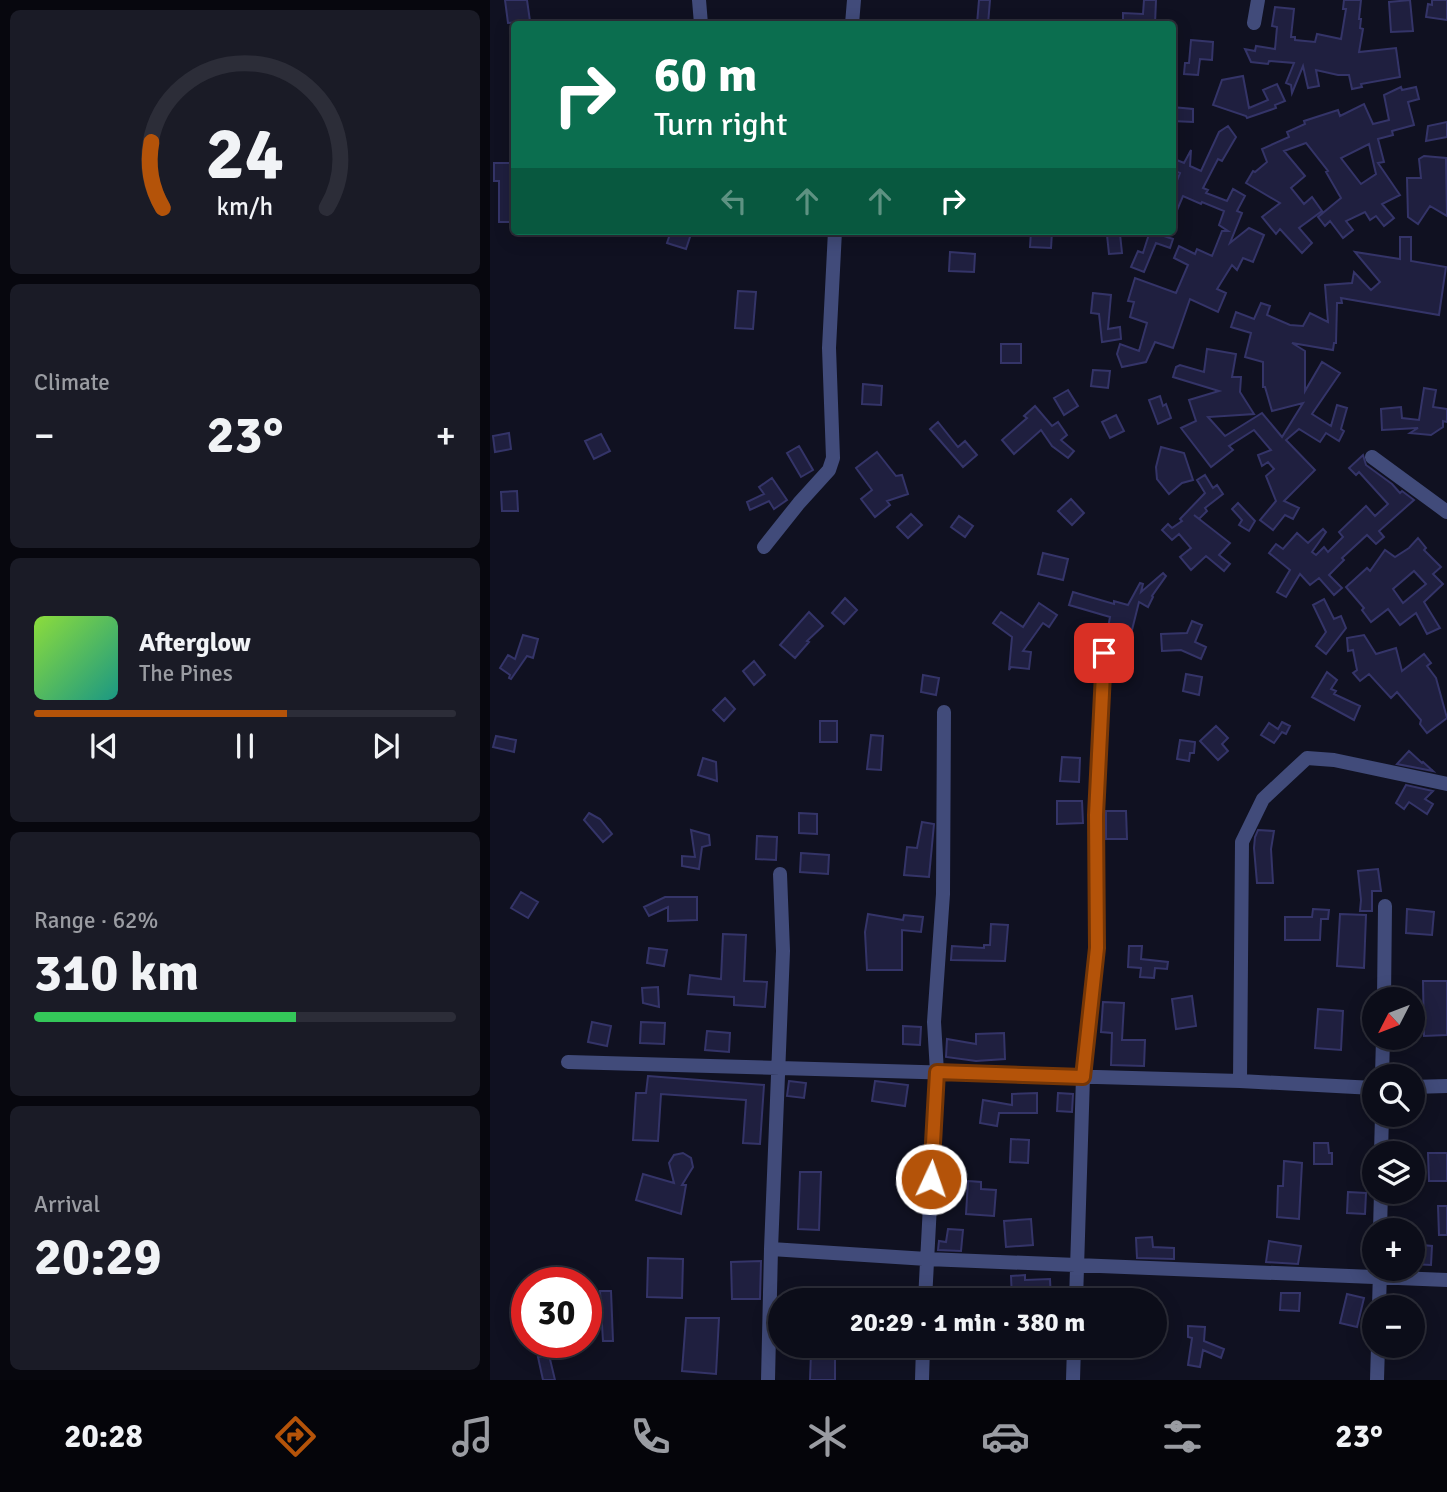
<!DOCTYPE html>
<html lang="en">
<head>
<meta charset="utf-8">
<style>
	:root { --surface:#0c0d19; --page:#1a1b26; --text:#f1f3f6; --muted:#9a9ca2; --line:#2c2d38; --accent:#b45309 }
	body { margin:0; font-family:Signika,sans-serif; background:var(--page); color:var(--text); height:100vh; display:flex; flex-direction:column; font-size:26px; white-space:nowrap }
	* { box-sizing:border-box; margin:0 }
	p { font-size:23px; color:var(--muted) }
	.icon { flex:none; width:38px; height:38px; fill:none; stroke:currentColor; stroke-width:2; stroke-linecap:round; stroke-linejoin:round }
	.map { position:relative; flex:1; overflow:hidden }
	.sheet { display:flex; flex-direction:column; gap:10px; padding:10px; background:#07070e; width:490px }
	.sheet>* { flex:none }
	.banner { position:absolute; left:21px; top:21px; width:665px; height:214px; border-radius:7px; box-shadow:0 4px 18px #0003,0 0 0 2px var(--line); background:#0b6e4f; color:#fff; overflow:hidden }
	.needle { width:46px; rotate:228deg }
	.tools { position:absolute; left:872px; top:987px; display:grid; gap:14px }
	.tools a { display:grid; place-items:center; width:63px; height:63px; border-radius:50%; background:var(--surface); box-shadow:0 4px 18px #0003,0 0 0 2px var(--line); font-size:35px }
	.speed { position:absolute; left:21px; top:1267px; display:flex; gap:14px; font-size:35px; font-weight:700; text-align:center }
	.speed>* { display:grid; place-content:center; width:91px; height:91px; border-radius:50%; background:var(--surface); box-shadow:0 4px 18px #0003,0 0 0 2px var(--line); line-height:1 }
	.speed .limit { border:10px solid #d22; background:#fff; color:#111 }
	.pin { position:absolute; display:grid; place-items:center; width:60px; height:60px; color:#fff; margin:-30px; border-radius:14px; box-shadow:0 4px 10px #0006 }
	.me { position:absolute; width:77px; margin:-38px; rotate:3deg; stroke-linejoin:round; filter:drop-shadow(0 0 5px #0008) }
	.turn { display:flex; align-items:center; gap:24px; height:147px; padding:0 28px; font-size:32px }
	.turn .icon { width:91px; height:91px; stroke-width:2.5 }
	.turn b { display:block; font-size:49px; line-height:60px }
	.lanes { display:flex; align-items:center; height:66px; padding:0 28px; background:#0003; justify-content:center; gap:35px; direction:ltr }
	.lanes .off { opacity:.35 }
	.big { font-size:52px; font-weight:700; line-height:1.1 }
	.sheet .card { flex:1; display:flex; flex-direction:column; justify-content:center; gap:10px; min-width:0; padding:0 24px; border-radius:10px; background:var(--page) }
	.sheet .dial { align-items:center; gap:0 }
	.dial svg { height:182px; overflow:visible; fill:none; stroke:var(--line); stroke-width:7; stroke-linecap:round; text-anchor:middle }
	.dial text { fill:var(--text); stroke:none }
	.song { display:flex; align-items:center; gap:21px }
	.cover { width:84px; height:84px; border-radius:10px; background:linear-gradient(135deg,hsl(90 70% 55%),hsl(170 70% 35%)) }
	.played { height:7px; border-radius:4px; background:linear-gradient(90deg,var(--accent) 60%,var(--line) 60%) }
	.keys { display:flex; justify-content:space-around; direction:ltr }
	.heat { display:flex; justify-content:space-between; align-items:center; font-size:38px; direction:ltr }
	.charge { height:10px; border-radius:5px; background:linear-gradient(90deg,#34c759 62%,var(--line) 0) }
	.trip { position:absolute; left:278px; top:1288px; width:399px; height:70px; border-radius:35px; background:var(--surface); box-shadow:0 4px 18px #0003,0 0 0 2px var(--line); font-weight:700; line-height:70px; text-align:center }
	.tab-bar { display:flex; height:112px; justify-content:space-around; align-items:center; background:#05050a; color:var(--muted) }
	.tab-bar .icon { width:49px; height:49px }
	.tab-bar .active { color:var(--accent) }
	.tab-bar b { font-size:32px; color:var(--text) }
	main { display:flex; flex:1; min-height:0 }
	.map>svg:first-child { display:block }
	.building { fill:#1f1f3f; stroke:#343468; stroke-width:2; fill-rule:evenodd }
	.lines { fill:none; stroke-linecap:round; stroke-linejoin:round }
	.minor { stroke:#414b7a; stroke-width:14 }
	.route-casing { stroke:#753606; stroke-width:18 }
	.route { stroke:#b45309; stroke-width:12 }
</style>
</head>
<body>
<main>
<section class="sheet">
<div class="card dial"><svg viewBox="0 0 100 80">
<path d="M14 69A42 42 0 1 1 86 69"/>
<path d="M14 69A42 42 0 0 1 9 40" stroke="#b45309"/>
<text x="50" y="56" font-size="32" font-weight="700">24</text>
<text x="50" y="72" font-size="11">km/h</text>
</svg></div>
<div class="card"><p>Climate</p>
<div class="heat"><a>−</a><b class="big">23°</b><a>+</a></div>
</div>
<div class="card">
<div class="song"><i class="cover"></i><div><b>Afterglow</b><p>The Pines</p></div></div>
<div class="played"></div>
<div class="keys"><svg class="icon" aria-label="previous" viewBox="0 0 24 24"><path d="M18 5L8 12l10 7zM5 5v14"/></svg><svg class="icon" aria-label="pause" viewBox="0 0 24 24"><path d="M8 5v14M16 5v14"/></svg><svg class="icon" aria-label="next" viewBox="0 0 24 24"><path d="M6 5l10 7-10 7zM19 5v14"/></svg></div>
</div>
<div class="card"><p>Range · 62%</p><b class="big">310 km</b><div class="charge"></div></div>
<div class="card"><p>Arrival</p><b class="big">20:29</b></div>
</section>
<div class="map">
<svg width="957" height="1380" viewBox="0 0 957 1380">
	<rect width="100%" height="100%" fill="#101121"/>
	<path class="building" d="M15,0H37L40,21L18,23Z
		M489,0H500L498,24H487Z
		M654,0H666L665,24H633V13L653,14Z
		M854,0H871L869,19H871L870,28L873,29L869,52L906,48L910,77L871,84L872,87L862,89L859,75H848L826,70L829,86L818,88L813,66L802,93L801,85L796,83L804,63L779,61L778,64L761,62L755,49L765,51L766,46L785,49L787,27L782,26L785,7L804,9L801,37H805V40L825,42L827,34L851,39L856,9H853Z
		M920,0L923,31L901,32L899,2Z
		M942,0H957V20L936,17L938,4L942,5Z
		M701,40L723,42L722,60L710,59L708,75L694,74L695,63H699Z
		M753,76L759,108L778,100L773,90L787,84L795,101L785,105L786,108L757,118L756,116L723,105L732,80Z
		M911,87L912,90L926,87L929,99L918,102L924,125L902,131L903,135L888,139L894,162L888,163L910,195L892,204L904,218L894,226L886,216L880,220L875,212L856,221L863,230L853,238L840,221L835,226L828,217L851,198L836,172L838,171L816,143L794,151L815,176L801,188L814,204L822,197L832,211L809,228L822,243L812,253L790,229L786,234L772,217L790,203L756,183L763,171L765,172L777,162L772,149L799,137L797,132L815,124L814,121L848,110L850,116L874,104L883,124L899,120L894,95ZM879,144L886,174L871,184L851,158Z
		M682,107L703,109V122L682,121Z
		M957,122V137L936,141L938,126Z
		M738,126L746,137L732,161L728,159L713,188L718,190L716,193L737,201L743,189L755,196L747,211L752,213L740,243L759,228L774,235L763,262L753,258L747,270L742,265L727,289L736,293L728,312L700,299L683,348L665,342L656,362L632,367L627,354L630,344L649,351L657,323L640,317L644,302L638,301L645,278L686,293L698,265L684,258L689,246L705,254L707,249L722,256L732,231H738L729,225L734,211L712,202L711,204L693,196L682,222V193L690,173L682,170V158L694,163L701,150L700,166L711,171L729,132Z
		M934,156L956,158L957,216L940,206L928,224L918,217L917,178H931L929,159Z
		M4,163H21L24,222H9V181H4Z
		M181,231H202L196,249L177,243Z
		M541,231L562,232L561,248L540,247Z
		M660,231H672L671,235L683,239L680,248L666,243L654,272L641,267L648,251L653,253Z
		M630,234L632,253L619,254L617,235Z
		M910,237H921V261L956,267L949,315L851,298L852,303H847L846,343H844L843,350L802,343L815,351V391L832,362L850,373L822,414L841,426L847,405L857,408L851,429L854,431L849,441L836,433L830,442L809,429L796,440L825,470L794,501L809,508L803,519L795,515L783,530L770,520L786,501L776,476L784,469L778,462L772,466L768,455L781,450L764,430L739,446L743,450L721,467L691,428L706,421L699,400L729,391L683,377L686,367L690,365L714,372L717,349L746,354L742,377H751L750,392L764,414L718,417L735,436L772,413L792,437L813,403L782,411L775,387H773V362L755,357L761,333L741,327L746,312L764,319L771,303L780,306L777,315L800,325L813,326L820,313L838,322L835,285L862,283L864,272L881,290L890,282L865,252L910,259Z
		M460,252L485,254L484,272L459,271Z
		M248,291L266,292L263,329L245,328Z
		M603,293L621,295L618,329L630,327L631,339L612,342L609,314L601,313Z
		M511,344H531V363H511Z
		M603,370L620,371L618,388L601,386Z
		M373,384L392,386L391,405L372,404Z
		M934,388L946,390L943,407L957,409V422L953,421V427L941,435L920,433L928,428L892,430L891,409L911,407L912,418L929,420Z
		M578,390L588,406L574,415L564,398Z
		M670,396L673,406L676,404L681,418L668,424L659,400Z
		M545,406L562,426L568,422L577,435L571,440L584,451L578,458L562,446L551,430L524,454L512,440L537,418L534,416Z
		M626,415L634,431L620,438L612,422Z
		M448,422L468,447L475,441L487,455L473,467L440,429Z
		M19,433L21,449L5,452L3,436Z
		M111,434L120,451L104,459L95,441Z
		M309,446L323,470L311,477L297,453Z
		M671,447L694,453L703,480L692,483L679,494L667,479L666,467Z
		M387,452L406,476L412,475L418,494L397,501L400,505L385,517L371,499L382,490L366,468Z
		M873,455L876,465L902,484L910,493L912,491L924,500L889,531L894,537L886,544L877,535L852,558L854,560L839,575L852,588L844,595L829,578L820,585L810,574L796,597L787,592L800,570L779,553L786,544L793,549L807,533L818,543L833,529L836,532L822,552L826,555L834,547L838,552L853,537L849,532L876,506L885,516L898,504L869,472L866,475L859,468Z
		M715,475L723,488L727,485L733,494L715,508L717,511L709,519L704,515L740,543L729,555L740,564L734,571L716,556L701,570L690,557L701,548L689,534L682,540L672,530L678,524L682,528L692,521L690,519L715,493L707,480Z
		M282,478L297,500L284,509L279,501L260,510L257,502L274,494L269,487Z
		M27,491L28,511H12L11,492Z
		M581,499L594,513L582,525L568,511Z
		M748,503L765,521L759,531L749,525L752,520L742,509Z
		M421,514L432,525L418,538L407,527Z
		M469,516L483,526L475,537L461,527Z
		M928,538L936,548L934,550L951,567L943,574L953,584L934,602L950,628L937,634L926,613L910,625L898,609L881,622L872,610L874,608L856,587L877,568L880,571L895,550L905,557L919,548ZM924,571L936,584L913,603L903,589Z
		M553,553L578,559L573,580L548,574Z
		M673,573L676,576L662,596L663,597L658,607L649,602L641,634H639L637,654L623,652L621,647L624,629L618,628L620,617L579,605L583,592L624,604V601L638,605L650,583L653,584L651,592Z
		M355,598L367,610L354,624L342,613Z
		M834,599L844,619L851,616L856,628L836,654L826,646L836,632L823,605Z
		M549,603L567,615L559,627L553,623L533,651L541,652L539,669L521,667L519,670L522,637L503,623L511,612L533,627Z
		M319,612L333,626L317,641L319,642L305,658L290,645Z
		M702,621L712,625L705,642L716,647L711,659L691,650L672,651L671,634L697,633Z
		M33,635L48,639L43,658L37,656L21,679L19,678L20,675L10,668L18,655L25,659Z
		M874,635L886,654L906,648L912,671L934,654L941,663L937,666L946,678L957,718L937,733L930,724L931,720L907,692L901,698L879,674L870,681L863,673L867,670L863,650L858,651L857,638Z
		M264,661L275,675L264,685L253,671Z
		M837,672L847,680L841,689L846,691L844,694L870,706L864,720L822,697Z
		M696,674L712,677L709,695L693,691Z
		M433,675L449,678L446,695L431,692Z
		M235,698L245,709L234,721L223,710Z
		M330,721H347V742H330Z
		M792,722L800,726L796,734L792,732L784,743L771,735L779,723L788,729Z
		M726,726L738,738L732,744L738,751L728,760L710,741Z
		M381,735L393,736L391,770L377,769Z
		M6,736L26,740L24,752L3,747Z
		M690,740L705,742L704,753H700L699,761L687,759Z
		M919,751L932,763L933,762L943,771L907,764Z
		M572,757L590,758L589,782L570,781Z
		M213,758L226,762L227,781L208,775Z
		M916,785L943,791L935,799L943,804L937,814L919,802L914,809L906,803Z
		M567,801H592L593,823L567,824Z
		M616,811H636L637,839H616Z
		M99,813L110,819L122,834L113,842L94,820Z
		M309,813L327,814V834L309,833Z
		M432,822L444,824L439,877L414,875L417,847L427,848Z
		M201,830L219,835L220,845L212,847L209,869L192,866V856L205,857Z
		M768,830L784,831L781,849L783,883H767L764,848L765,837Z
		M267,836L287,837L286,860L266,859Z
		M311,853L339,855L338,874L310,872Z
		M888,869L891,891H882V911H870L871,900L868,871Z
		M31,892L48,902L38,918L21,908Z
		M175,897H207V920L178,921V907L159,916L154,907Z
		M823,909L839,910L838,919H831L830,940H795V917H822Z
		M917,909L944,912L942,935L916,933Z
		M378,914L413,920L414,915L433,917L431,932L412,930V970H377L375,932Z
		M850,914L876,915L874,968L847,966Z
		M501,924L518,925L515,961L461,960L462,946L494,948V945H500Z
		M233,934L256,935L254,981L277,982L275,1007L244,1005V997L198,994L200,975L231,979Z
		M639,946H652L651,959L678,962L677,969L665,968L664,978L650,977L651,968L638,967Z
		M159,948L177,950L174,966L157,963Z
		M933,981H957V1035L934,1036Z
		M168,987L169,1007L153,1003L152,988Z
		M702,996L706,1026L686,1029L682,999Z
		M613,1002L634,1003L632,1040H655L654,1066L621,1065L622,1033L611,1032Z
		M828,1009L853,1011L851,1050L825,1048Z
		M102,1022L121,1026L117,1046L98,1042Z
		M151,1022L175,1023L174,1044L150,1043Z
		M413,1026L431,1027L430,1045L413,1044Z
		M217,1031L240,1033L239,1052L215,1050Z
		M514,1033L515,1059L486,1061L456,1057L457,1039L486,1044V1034Z
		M158,1076L274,1085L270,1144L253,1143L256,1100L171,1094L168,1141L143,1140L146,1093H156Z
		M299,1081L316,1083L314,1098L297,1096Z
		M385,1081L418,1085L415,1106L382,1101Z
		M547,1093V1113H509L507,1126L490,1123L493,1100L522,1105V1094Z
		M568,1093L583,1094L582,1112L567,1111Z
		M521,1139L539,1140L538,1163L520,1162Z
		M824,1143H838L839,1153H842V1164H824Z
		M193,1153L201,1158L203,1167L192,1185H196L191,1214L146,1200L153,1174L184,1183L179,1163L184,1155Z
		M938,1153H957V1181H939Z
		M794,1161L812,1163L809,1219L787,1217L788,1186H793Z
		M310,1172H331L329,1230L308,1229Z
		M478,1181L491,1182V1189L506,1190L504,1216L476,1214Z
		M858,1192L876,1193L875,1214L857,1213Z
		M948,1206H957V1235H949Z
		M541,1219L543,1245L516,1247L514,1221Z
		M458,1229L473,1230L471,1251L448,1250L449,1241L456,1242Z
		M662,1237L663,1247L684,1248V1259L647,1258L646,1238Z
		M779,1241L811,1246L808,1264L776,1262Z
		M922,1244L942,1246L941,1265L922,1264Z
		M158,1258L193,1259L192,1298L157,1297Z
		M271,1261L270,1299H242L241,1262Z
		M535,1275V1280L560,1279L561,1300H522L521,1276Z
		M110,1291H121L123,1341H113Z
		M791,1293H810L809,1311L790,1310Z
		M857,1294L874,1298L867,1327L850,1323Z
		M196,1318H229L226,1374L192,1371Z
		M698,1326L715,1327L714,1341L734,1349L731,1358L713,1350L710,1367L698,1365L702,1338L698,1337Z
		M321,1353L345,1354V1380H320Z
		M59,1355L65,1380H53L48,1357Z"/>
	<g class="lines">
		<path class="minor" d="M209,0L211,24
			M764,23L768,0
			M362,24L364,0
			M882,457L957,512
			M274,547L309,503L339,470L343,458L339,348L345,231
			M894,999L895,906
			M78,1062L750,1081L884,1088
			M892,1076L893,1038
			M750,1081L752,842L773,799L817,758L844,760L957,784
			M922,1087L957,1086
			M891,1153L892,1115
			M890,1230L891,1192
			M281,1249L437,1259L957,1280
			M435,1300L447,1072L444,1022L453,894L454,712
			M586,1300L593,1077L607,948L606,815L614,653
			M889,1307L890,1270
			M278,1380L281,1249L293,951L290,874
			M432,1380L433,1346
			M583,1380L584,1346
			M887,1380L888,1346"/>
	</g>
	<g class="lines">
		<g class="route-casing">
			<path id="route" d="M441,1179L447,1072L593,1077L607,948L606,815L614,653"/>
		</g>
		<use href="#route" class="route"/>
	</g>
</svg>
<div class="tools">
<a><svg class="needle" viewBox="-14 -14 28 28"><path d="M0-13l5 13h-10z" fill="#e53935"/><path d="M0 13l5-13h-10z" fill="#9a9ca2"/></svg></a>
<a><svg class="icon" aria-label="search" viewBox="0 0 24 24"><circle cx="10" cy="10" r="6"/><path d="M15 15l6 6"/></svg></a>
<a><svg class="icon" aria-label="layers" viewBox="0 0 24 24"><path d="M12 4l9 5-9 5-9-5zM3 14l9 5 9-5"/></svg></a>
<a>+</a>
<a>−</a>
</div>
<div class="speed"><div class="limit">30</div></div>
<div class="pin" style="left:614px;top:653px;background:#d93025"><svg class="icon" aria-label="arrive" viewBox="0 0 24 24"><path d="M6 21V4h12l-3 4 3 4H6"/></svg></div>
<svg class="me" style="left:441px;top:1179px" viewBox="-20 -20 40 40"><circle r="17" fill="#b45309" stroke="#fff" stroke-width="3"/><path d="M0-11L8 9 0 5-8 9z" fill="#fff"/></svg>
<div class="trip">20:29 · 1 min · 380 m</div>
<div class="banner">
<div class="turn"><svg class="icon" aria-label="right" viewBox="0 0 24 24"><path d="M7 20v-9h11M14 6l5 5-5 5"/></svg><div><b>60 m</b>Turn right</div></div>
<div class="lanes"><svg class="icon off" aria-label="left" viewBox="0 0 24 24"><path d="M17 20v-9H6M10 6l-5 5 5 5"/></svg><svg class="icon off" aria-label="ahead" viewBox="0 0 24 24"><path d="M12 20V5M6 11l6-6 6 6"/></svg><svg class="icon off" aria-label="ahead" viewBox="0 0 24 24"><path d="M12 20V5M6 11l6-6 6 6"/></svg><svg class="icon" aria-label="right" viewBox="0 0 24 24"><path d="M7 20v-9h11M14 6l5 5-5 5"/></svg></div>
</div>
</div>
</main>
<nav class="tab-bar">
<b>20:28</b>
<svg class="icon active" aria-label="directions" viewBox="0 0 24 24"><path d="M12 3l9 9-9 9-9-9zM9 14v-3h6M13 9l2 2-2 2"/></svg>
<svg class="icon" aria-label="music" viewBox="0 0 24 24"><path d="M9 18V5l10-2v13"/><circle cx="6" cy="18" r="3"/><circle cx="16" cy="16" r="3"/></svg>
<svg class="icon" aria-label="phone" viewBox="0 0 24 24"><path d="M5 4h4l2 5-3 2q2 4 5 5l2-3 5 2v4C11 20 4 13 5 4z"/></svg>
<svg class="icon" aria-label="climate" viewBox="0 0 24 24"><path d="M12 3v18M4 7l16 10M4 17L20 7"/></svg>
<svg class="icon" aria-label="car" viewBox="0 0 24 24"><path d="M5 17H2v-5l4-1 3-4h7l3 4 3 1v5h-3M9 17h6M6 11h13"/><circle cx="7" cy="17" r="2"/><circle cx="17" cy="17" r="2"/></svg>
<svg class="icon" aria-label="filters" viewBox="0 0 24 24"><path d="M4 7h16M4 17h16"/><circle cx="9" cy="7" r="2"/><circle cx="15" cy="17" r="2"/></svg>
<b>23°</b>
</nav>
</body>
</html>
